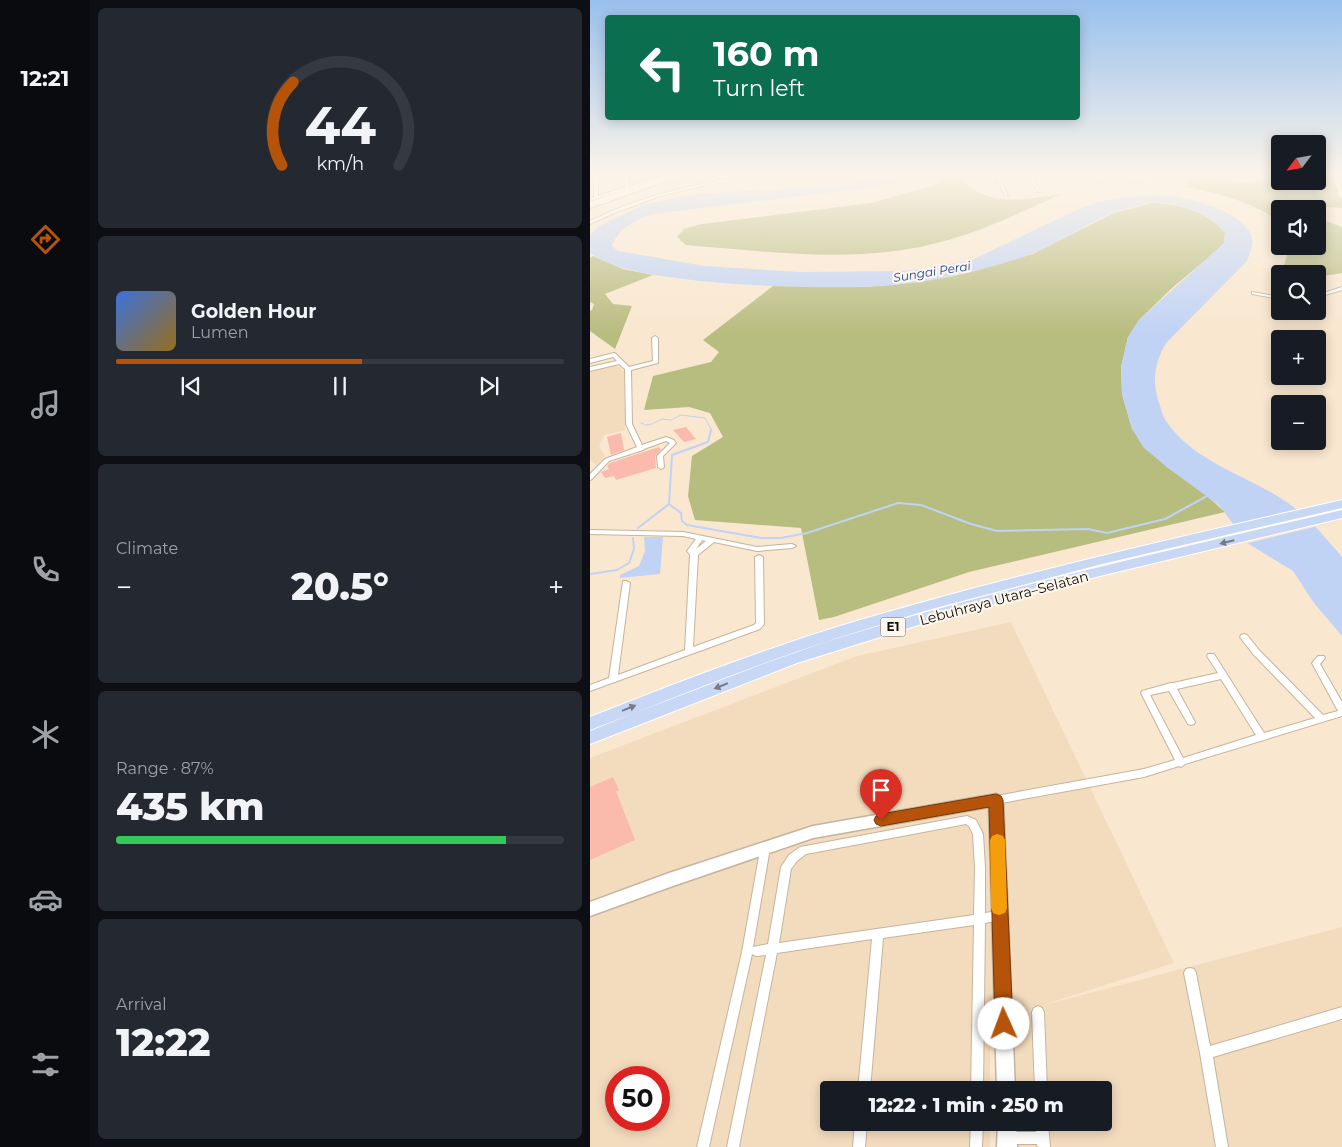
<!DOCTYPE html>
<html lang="en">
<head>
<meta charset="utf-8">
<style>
	:root { --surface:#171b24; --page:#242831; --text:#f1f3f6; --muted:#9ea1a6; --line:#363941; --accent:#b45309 }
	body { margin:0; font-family:Montserrat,sans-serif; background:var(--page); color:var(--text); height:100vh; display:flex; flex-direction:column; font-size:19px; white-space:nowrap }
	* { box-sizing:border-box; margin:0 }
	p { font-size:16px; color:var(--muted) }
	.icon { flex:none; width:28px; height:28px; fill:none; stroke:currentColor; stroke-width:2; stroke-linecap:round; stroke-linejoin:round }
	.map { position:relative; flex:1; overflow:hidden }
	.panel { display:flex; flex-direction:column; gap:8px; padding:8px; background:#0d0f14; width:500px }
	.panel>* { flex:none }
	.top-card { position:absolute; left:15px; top:15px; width:475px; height:105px; border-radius:5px; box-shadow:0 2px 12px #0003; background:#0b6e4f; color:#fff; overflow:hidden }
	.needle { width:32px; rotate:239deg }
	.controls { position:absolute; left:681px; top:135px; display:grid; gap:10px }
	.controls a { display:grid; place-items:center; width:55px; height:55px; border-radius:5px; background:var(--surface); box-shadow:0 2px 12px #0003; font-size:25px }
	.speed { position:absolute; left:15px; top:1066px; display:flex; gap:10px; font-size:25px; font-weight:700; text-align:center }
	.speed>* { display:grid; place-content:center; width:65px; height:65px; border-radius:50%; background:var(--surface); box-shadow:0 2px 12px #0003; line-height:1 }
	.speed .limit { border:8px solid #d22; background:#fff; color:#111 }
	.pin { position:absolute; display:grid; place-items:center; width:42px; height:42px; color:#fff; margin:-51px -21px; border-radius:50% 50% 50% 0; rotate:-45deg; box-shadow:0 0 5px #0007 }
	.pin .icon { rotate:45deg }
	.me { position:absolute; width:55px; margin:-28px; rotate:358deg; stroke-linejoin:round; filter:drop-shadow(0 0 4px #0008) }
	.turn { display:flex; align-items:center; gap:18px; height:105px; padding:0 25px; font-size:22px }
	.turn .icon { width:65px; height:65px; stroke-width:2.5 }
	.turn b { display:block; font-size:35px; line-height:42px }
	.big { font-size:38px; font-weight:800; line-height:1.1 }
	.panel .widget { flex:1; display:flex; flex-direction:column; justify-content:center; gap:8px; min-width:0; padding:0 18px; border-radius:8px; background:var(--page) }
	.panel .dial { align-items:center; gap:0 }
	.dial svg { height:130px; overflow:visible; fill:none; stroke:var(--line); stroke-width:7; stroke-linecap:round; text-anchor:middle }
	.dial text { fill:var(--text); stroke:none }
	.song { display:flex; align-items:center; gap:15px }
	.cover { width:60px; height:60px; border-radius:8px; background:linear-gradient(135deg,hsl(220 70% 55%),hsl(40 70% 35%)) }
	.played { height:5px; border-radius:2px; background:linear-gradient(90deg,var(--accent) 55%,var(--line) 55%) }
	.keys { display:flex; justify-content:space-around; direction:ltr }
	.heat { display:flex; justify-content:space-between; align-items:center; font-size:28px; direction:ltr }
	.charge { height:8px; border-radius:4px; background:linear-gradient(90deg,#34c759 87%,var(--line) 0) }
	.trip { position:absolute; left:230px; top:1081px; width:292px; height:50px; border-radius:5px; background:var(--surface); box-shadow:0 2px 12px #0003; font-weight:800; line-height:50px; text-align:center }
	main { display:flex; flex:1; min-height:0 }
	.menu { display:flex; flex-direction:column; width:90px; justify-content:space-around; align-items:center; background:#090b0e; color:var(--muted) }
	.menu .icon { width:35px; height:35px }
	.menu .selected { color:var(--accent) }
	.menu b { font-size:22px; color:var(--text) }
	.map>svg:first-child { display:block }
	.built { fill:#f3dcbe; fill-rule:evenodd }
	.green { fill:#b7bc7f }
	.water { fill:#c0d3f5 }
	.pier { fill:#f9e7cf }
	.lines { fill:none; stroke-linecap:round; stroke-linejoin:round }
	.stream-far1 { stroke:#c0d3f5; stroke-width:1 }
	.stream { stroke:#c0d3f5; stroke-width:2 }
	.building { fill:#fabaac }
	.minor-casing { stroke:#c5b49d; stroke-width:2 }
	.secondary-casing { stroke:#c5b49d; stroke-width:3 }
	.motorway-casing { stroke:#fff; stroke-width:2 }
	.minor { fill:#fff; fill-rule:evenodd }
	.secondary { fill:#fff; fill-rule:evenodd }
	.motorway { fill:#c8d7f4; fill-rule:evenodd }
	.oneway { fill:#757b88 }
	.route { fill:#b45309; stroke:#753606 }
	.slow { fill:#f59e0b }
	.labels { text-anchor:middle; stroke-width:4.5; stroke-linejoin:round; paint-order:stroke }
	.far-water-label { font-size:12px; font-style:italic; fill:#16419e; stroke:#fdf6ec }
	.shield { fill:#fdf6ec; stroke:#57524a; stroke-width:1 }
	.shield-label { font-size:12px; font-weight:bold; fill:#100b04 }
	.street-label { font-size:14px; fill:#100b04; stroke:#fdf6ec }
</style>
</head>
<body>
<main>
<nav class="menu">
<b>12:21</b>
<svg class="icon selected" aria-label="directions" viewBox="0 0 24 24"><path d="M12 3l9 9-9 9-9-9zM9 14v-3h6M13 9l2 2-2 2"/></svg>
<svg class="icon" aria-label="music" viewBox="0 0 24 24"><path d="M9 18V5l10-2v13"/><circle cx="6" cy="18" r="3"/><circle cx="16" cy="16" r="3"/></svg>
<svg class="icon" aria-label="phone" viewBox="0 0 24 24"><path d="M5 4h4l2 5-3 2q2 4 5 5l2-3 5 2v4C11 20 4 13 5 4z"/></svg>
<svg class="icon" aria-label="climate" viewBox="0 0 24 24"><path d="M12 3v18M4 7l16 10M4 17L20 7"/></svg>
<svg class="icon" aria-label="car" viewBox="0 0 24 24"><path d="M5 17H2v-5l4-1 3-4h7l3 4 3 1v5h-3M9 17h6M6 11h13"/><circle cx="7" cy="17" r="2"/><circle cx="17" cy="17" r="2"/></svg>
<svg class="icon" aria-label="filters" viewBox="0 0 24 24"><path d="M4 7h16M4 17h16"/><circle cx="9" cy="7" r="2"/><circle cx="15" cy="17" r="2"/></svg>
</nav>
<section class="panel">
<div class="widget dial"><svg viewBox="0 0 100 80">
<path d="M14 69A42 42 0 1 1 86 69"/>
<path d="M14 69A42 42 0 0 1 21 18" stroke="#b45309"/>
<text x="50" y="56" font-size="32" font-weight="700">44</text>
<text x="50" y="72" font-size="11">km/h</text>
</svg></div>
<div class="widget">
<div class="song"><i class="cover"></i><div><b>Golden Hour</b><p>Lumen</p></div></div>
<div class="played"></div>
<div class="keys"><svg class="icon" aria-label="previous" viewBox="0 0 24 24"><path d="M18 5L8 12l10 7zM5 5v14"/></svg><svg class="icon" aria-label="pause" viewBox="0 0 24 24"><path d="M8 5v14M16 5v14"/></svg><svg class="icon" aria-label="next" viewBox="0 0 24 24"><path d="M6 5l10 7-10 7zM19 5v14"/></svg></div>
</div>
<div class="widget"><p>Climate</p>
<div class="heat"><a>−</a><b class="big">20.5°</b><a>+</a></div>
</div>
<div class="widget"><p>Range · 87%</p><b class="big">435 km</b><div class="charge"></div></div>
<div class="widget"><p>Arrival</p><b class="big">12:22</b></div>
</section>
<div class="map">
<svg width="752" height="1147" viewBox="0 0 752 1147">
	<rect width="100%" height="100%" fill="#f9e7cf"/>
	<path class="built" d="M23,366L29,367L34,371L35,430L14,435L9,446L15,455L7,465L0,460V372Z
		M421,622L584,963L450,1006L752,927V1147H428L427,1123L514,1122V1090H426L422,1014L400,1021V1090H239V1122L400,1123V1147H0V758L267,656ZM26,1078H69V1120H26Z"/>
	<path class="green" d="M362,173H365L363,175L365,177C375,181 382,190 392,194C416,204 445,198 471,194C434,211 397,229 358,240C273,265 183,252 96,245L87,237L94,229L112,224L281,203L346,185Z
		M669,173H690V181H728V173L744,176L743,180L748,188V196L752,198V208C731,205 711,209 690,209V221C655,199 633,195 593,186L606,176L615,175L655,183L674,178Z
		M562,203C587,203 620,212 635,233L634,243L625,252L582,288L549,320L538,337L531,367L532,394L542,429L577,467L616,495L635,512L379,572L244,617L229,620L211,528L105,520L98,496L102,456L133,437L120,413L99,407L54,410L63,376L121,362L129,352L113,340L183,286L276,287L360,277L443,254L524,213Z
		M728,218L752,227V273L728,277V274H691L700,246H728Z
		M3,256L33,269L63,275L15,294L23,304L42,306L25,349L0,331V311L2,310L4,304L0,302V258Z"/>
	<path class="water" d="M305,173H330L322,179L287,187L63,214C47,219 28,228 22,246L28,251L40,253L114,266L210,272L312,271L342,268L382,260L489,209C513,199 542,195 568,195C592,195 652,210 661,235C665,244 660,252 657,261L577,342C565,359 562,380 568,400C571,407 572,415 576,421C603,461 653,474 692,499C716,514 734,536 752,557V636L724,603L703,571L657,543L630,506L577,467L554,448L542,429L532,394L531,367L538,337L549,320L634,243L635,233C620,213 585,201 561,203C523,207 490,231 457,247C439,256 419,262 400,267C369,276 336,282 304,285C253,291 32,287 0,252V236L7,227L55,204L100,195L258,184L275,182Z
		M54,537H73L70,574L30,578V575L49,566L55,551Z"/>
	<path class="pier" d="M710,509L728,526L654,544L645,536L640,525Z"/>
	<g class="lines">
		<path class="stream-far1" d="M583,198C611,159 631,186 670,177L666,173
			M51,423L56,425L62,424L72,419L81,420L91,415L115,418L122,431"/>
		<path class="stream" d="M121,430L118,442L82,455L79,504L91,513L92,521L97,525L171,538H191L217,533L308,503L331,505L381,524L407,531L498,529L517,533L575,519L619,495
			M48,528L79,504
			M0,574L27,570L39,563L44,549L43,538"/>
	</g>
	<path class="building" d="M96,427L106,439L94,442L83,430Z
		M31,433L34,450L21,455L17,437Z
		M69,447L71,450L65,456L66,468L26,480L24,476L15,478L11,472L19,469L17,466L20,463Z
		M23,777L29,790L26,791L45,840L0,860V787Z"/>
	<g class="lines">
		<g class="minor-casing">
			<path id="minor" d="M4,173H8V196L35,187L33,173H37L39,186L80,173H87L0,201V199L4,197Z
				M111,173H120L68,184L0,208V206L66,182Z
				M179,173H191L116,185L70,196L24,213L0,224V221C57,193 116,181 179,173Z
				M404,173H408L418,196L415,195Z
				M436,173H440L450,192H448Z
				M468,173H472L480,187H478Z
				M502,173H506L513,185H511Z
				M534,173H538L544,180L572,178L574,179L572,180L543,182Z
				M752,287V290L728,297V295Z
				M662,292L690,297V299L662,294Z
				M65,336L68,338V363L41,370L42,424L52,445L76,437L84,440L86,443L73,456L74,467L73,468L71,469L68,467L67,456L80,443L76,441L54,449L53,450L50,451L19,461L2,479L0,480V474L15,459L47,447L36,424L35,369L29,364L0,371V367L27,361L23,357L0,363V359L24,353L26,354L39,367L63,361L62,338Z
				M0,530L93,532L167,547L202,544L206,546L202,548L167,551L124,542L108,555L103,647L164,625L166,623L165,557L169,555L173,557L174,624L170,629L0,691V685L19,678L33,581H36L40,583L28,675L95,650L100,555L97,551L106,539L93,536L0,534ZM112,540L116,541L106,549Z
				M654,634L657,635L669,650L733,715L748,711L722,663L728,656H734L735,658L730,664L752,702V716L595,764L591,767L589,766L554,777L406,804L403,803L401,800L403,797L406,796L554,769L585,760L551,693L552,691L581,683H583L628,673L617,656L618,654H624L674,733L725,718L663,654L650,637L651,635ZM631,679L666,735L593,758L560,695L579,691L598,724L601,725L604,724L605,722L587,689Z
				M377,816L386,820L393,834L395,868V913L409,911L413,913L414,916L413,919L395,923L393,1090H381L384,925L293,938L280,1090H268L282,939L187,953L149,1147H137L176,955L166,956L162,954L119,1147H107L152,952L171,845L175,844L179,845L180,848L163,947L178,944L191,867L199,855L210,847ZM376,824L379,826L383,834L385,868L384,915L189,943L201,869L207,861L216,854Z
				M600,968L604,969L606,973L620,1046L752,1007V1019L623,1057L638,1147H626L610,1053L594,973L596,969Z
				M448,1006L452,1008L454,1012L457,1090H445L442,1012L444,1008Z
				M265,1122H277L275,1147H263Z
				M381,1122H393L392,1147H380Z
				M446,1122H458L460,1147H448L447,1144H418L414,1142L412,1138L414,1134L418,1132H446Z"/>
		</g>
		<g class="secondary-casing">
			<path id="secondary" d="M90,173H101L70,181L0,206V202L66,179Z
				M406,794L411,796L413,800L425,1090H407L399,807L223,838L80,887L0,916V902L79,873L223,826Z
				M408,1122H426L427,1147H407Z"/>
		</g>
		<g class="motorway-casing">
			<path id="motorway" d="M752,500V508L512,564L338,610L244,639L176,663L0,730V717C89,682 179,647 270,620C429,573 591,537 752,500Z
				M752,510V518L510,576L335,623L207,663L0,744V731C77,700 154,669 232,643C403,589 578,551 752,510Z"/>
		</g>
		<use href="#minor" class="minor"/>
		<use href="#secondary" class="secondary"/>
		<use href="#motorway" class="motorway"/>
	</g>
	<defs><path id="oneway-solid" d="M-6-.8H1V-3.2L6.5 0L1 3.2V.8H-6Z" transform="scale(1.25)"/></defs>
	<g class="oneway">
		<use href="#oneway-solid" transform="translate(637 542) rotate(166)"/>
		<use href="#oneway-solid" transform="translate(131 686) rotate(158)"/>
		<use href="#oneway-solid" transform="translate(39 708) rotate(-22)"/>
	</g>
	<linearGradient id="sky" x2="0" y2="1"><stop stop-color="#98c0ed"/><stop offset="0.52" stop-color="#fcf4e9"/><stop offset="1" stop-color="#fcf4e9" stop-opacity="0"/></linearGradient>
	<rect width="752" height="334" fill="url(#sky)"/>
	<path class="route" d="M406,794L411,796L413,800L423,1024L420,1030L414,1032L408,1030L405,1024L399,807L291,826L286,824L284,820L286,816L291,814Z"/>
	<path class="slow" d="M407,834L413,836L415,840L417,908L415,913L409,915L403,913L401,908L400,840L402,836Z"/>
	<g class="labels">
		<g class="far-water-label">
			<text transform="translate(342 272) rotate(-9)" y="4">Sungai Perai</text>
		</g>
		<rect class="shield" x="290.5" y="617.5" width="25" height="19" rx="4"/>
		<g class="shield-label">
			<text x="303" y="631">E1</text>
		</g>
		<g class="street-label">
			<text transform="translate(414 598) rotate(-15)" y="5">Lebuhraya Utara–Selatan</text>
		</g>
	</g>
</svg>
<div class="controls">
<a><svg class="needle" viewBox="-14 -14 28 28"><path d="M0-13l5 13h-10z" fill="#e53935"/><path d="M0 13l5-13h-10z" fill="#9ea1a6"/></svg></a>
<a><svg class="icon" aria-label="sound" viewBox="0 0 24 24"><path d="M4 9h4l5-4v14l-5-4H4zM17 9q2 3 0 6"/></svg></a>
<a><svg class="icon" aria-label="search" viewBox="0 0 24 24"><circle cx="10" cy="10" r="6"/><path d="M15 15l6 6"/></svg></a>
<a>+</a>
<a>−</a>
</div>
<div class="speed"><div class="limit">50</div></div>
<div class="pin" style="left:291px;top:820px;background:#d93025"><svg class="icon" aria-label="arrive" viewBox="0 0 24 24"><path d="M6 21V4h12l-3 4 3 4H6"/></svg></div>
<svg class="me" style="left:414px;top:1024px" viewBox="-20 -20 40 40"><circle r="19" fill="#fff"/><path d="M0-13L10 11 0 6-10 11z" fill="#b45309"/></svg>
<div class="trip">12:22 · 1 min · 250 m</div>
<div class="top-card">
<div class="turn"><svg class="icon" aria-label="left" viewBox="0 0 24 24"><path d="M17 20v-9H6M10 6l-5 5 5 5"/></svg><div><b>160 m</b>Turn left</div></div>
</div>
</div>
</main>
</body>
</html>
